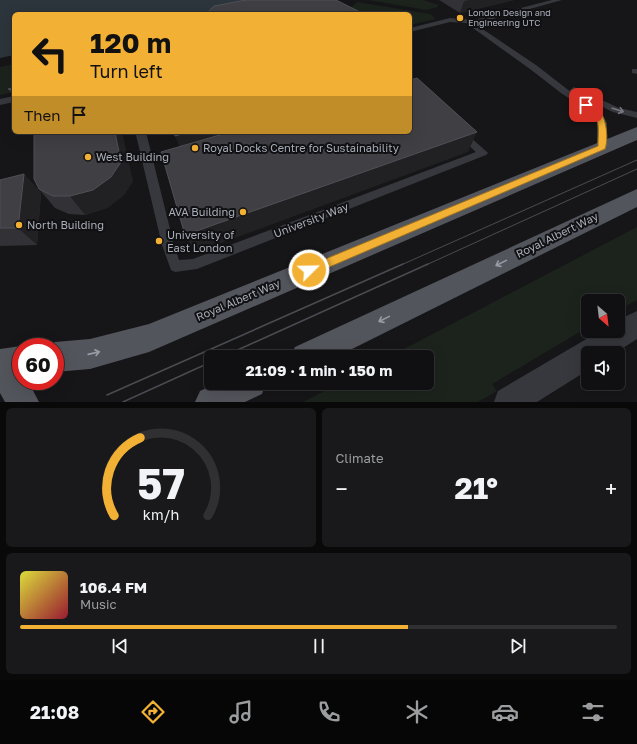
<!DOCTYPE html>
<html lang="en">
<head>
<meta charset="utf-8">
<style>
	:root { --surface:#101012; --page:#19191b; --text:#f1f3f6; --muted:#9c9d9f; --line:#303032; --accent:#f2b134 }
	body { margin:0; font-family:"Golos Text",sans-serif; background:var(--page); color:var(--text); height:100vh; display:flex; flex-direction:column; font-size:15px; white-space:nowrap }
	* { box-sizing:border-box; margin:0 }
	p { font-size:13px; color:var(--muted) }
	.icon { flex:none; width:22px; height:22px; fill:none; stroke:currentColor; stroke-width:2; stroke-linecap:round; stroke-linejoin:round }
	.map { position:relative; height:402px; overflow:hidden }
	.side { display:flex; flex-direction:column; gap:6px; padding:6px; background:#09090a; flex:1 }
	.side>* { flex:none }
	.hud { position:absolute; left:12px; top:12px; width:400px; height:122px; border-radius:6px; box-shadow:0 4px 16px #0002,0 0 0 1px var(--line); background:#f2b134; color:#111; overflow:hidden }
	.needle { width:26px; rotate:152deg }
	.tools { position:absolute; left:581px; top:294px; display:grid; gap:8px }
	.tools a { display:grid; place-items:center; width:44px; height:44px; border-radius:6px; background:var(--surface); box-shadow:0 4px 16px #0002,0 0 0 1px var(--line); font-size:20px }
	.speed { position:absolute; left:12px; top:338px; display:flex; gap:8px; font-size:20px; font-weight:700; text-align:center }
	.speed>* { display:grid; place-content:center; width:52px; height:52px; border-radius:50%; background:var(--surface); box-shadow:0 4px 16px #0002,0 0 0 1px var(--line); line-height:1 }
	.speed .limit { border:6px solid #d22; background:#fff; color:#111 }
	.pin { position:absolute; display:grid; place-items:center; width:34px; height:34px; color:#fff; margin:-17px; border-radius:8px; box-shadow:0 2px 6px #0006 }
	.me { position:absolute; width:44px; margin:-22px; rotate:67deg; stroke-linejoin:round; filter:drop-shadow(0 0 3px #0008) }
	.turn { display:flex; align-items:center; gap:14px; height:84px; padding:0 12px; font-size:18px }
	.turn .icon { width:52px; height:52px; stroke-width:2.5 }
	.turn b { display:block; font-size:28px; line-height:34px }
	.then { display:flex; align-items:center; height:38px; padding:0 12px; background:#0003; gap:8px; font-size:15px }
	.big { font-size:30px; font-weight:700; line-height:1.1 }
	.side .widget { flex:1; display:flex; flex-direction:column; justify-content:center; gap:6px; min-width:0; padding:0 14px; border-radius:6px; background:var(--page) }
	.side .dial { align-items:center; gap:0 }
	.dial svg { height:104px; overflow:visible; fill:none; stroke:var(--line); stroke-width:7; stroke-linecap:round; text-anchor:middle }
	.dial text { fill:var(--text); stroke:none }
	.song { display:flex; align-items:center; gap:12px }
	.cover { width:48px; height:48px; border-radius:6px; background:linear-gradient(135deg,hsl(60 70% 55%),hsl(350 70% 35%)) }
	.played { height:4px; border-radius:2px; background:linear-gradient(90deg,var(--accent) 65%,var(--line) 65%) }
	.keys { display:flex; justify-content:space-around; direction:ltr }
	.heat { display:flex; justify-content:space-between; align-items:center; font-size:22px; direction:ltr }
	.side .tiles { flex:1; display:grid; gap:6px; grid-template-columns:1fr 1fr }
	.widget:last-child { grid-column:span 2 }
	.trip { position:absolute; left:204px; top:350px; width:230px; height:40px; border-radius:6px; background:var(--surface); box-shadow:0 4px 16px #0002,0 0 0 1px var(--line); font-weight:700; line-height:40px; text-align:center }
	.tabs { display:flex; height:64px; justify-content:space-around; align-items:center; background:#060607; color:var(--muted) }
	.tabs .icon { width:28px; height:28px }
	.tabs .current { color:var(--accent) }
	.tabs b { font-size:18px; color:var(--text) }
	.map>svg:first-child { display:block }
	.green { fill:#1c231d }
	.water { fill:#2c353c }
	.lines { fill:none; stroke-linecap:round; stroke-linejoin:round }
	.service { fill:#37383d; fill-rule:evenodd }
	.minor { fill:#37383d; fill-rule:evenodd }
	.primary { fill:#53555c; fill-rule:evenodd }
	.tram-far1 { stroke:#4a4c52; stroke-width:1 }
	.tram { stroke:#4a4c52; stroke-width:1.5 }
	.wall { fill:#323236 }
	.shaded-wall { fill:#212124 }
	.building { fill:#3f3f44; stroke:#4f5156 }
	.oneway { stroke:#757881 }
	.oneway2 { stroke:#979ba6 }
	.route { fill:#f2b134; stroke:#9d7322 }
	.poi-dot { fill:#f2b134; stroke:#111113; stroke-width:1.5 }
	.labels { text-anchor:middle; stroke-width:4; stroke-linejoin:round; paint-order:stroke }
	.far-poi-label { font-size:9px; fill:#a8adb8; stroke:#111113; text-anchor:start }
	.poi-label { font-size:11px; fill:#a8adb8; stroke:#111113; text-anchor:start }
	.street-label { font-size:11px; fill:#a8adb8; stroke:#111113 }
</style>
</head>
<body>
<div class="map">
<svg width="637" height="402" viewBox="0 0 637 402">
	<rect width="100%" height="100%" fill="#161618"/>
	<path class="green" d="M368,0H423L438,5V7L426,10Z
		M357,2L430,14L436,19L410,25V14H354L349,10Z
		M14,64V92L0,95V67Z
		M637,227V300L618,310V301H588V327L492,384L497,391L478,402H303L340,383H427V357H389Z"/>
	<path class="water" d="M0,0H290L220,14H14V55L0,58Z"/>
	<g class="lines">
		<path class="service" d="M552,0H562L475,24L536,65L567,89L600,110L607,123V148L605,150L602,151L597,148V123L593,114L561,93L530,69L466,23L450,22L410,32V28L450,18L474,20Z
			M632,69H637V74L632,73Z
			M574,87L619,108L637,112V118L613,112L571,92L570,90Z
			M14,96V102L0,105V99Z
			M460,130L463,131L486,151L488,153L486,155L197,269L175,272L171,270L162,245L136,135V132H146L174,245L179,260L193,259L476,152L457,135L455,133Z"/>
		<path class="minor" d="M637,311V339L615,353H588V370L537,402H494L498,391L600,331H618V320Z"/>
		<path class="primary" d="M637,127V140L149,352L90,369L55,372V347H44L55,342L90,339L149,324Z
			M637,189V207L336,357H290L295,347Z
			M21,346L23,347H21V381H28L39,402H5L0,393V349Z
			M217,383H266L262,394L245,402H195L200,391Z"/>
		<path class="tram-far1" d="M401,265L637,160
			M426,265L637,169"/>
		<path class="tram" d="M222,357L428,264
			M107,395L403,264
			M123,402L211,362"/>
	</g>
	<path class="wall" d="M439,0H514L460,13Z
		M14,88V97L8,89Z
		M24,174L41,193L37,245L0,246V180Z
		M133,181L123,196L107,208L85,215L69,214L55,208L39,189Z"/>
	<path class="shaded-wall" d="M469,0H514L460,13L464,1Z
		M115,132H122L133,181L123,196L107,208L85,215L70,196Z
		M189,132H233L183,155L175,136Z
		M477,132L468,152L194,253L185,235Z
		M24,174L41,193L37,245L18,228Z"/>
	<path class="building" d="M246,0H336L364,14H197L208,12L214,6Z
		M417,78L477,132L185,235L161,152L230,132H410V80Z
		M14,88V91L8,89Z
		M34,132H115L121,162L111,177L93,190L70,196H53L39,189L34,179Z
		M174,132H189L175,136Z
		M24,174L18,228H0V180Z"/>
	<defs><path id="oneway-shaft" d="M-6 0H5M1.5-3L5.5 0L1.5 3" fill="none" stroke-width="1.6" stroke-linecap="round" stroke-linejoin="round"/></defs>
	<use class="oneway" href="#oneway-shaft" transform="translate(618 110) rotate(18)"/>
	<g class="oneway2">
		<use href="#oneway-shaft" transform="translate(501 263) rotate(154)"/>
		<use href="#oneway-shaft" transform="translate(384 319) rotate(154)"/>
		<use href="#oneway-shaft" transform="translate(94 353) rotate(-13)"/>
	</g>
	<path class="route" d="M584,103C605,100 610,136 605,149L313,274L309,275L306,274L304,270L306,267L598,146C598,126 602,119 584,107Z"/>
	<g class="poi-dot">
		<circle cx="460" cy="18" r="4"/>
		<circle cx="195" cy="148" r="4"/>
		<circle cx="88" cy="157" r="4"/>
		<circle cx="243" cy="212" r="4"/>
		<circle cx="19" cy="225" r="4"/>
		<circle cx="159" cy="241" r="4"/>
	</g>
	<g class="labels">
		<g class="far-poi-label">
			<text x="468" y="16">London Design and<tspan x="468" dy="10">Engineering UTC</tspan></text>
		</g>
		<g class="poi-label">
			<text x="203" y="152">Royal Docks Centre for Sustainability</text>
			<text x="96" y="161">West Building</text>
			<text x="235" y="216" text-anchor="end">AVA Building</text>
			<text x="27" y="229">North Building</text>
			<text x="167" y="239">University of<tspan x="167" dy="13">East London</tspan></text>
		</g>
		<g class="street-label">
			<text transform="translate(311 220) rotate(-21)" y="4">University Way</text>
			<text transform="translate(557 235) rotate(-26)" y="4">Royal Albert Way</text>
			<text transform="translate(238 300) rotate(-23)" y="4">Royal Albert Way</text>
		</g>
	</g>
</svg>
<div class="tools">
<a><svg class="needle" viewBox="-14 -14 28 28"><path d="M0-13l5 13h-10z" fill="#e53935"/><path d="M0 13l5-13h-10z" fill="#9c9d9f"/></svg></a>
<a><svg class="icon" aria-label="sound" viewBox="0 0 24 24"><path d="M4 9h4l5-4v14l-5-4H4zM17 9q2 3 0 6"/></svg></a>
</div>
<div class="speed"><div class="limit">60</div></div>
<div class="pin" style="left:586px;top:105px;background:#d93025"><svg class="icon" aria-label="arrive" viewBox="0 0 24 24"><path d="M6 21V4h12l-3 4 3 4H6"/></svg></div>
<svg class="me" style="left:309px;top:270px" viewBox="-20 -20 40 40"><circle r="17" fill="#f2b134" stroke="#fff" stroke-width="3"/><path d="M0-11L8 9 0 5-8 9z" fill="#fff"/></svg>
<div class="trip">21:09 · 1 min · 150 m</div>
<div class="hud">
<div class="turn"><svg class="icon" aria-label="left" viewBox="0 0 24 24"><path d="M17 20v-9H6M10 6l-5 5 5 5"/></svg><div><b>120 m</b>Turn left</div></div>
<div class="then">Then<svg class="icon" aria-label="arrive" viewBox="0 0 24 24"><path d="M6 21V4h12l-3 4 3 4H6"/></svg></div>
</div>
</div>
<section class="side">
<div class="tiles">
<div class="widget dial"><svg viewBox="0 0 100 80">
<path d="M14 69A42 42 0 1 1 86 69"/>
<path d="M14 69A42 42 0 0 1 34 9" stroke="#f2b134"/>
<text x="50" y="56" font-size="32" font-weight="700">57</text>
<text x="50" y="72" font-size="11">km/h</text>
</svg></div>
<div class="widget"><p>Climate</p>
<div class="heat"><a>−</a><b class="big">21°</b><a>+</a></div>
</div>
<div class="widget">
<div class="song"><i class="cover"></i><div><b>106.4 FM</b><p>Music</p></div></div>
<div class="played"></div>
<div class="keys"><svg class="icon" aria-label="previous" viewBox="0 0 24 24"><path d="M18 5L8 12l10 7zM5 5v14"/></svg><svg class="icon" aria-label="pause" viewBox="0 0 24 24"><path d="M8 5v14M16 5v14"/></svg><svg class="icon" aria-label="next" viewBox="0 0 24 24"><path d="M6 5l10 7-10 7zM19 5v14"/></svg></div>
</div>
</div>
</section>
<nav class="tabs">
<b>21:08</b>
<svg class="icon current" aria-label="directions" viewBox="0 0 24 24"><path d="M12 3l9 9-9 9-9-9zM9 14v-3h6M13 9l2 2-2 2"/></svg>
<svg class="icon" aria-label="music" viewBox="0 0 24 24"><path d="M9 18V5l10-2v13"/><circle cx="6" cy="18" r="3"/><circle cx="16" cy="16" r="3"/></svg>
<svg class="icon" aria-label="phone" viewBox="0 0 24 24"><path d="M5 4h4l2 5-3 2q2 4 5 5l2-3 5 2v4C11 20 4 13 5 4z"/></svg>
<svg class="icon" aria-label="climate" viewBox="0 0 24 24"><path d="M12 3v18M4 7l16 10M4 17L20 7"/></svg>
<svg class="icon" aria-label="car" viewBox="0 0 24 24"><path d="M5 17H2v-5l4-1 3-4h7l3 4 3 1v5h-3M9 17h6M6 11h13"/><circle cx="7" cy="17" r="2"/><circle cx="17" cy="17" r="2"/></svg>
<svg class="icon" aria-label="filters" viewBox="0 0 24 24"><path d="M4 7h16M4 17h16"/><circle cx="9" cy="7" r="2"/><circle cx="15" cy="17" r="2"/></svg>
</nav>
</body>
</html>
